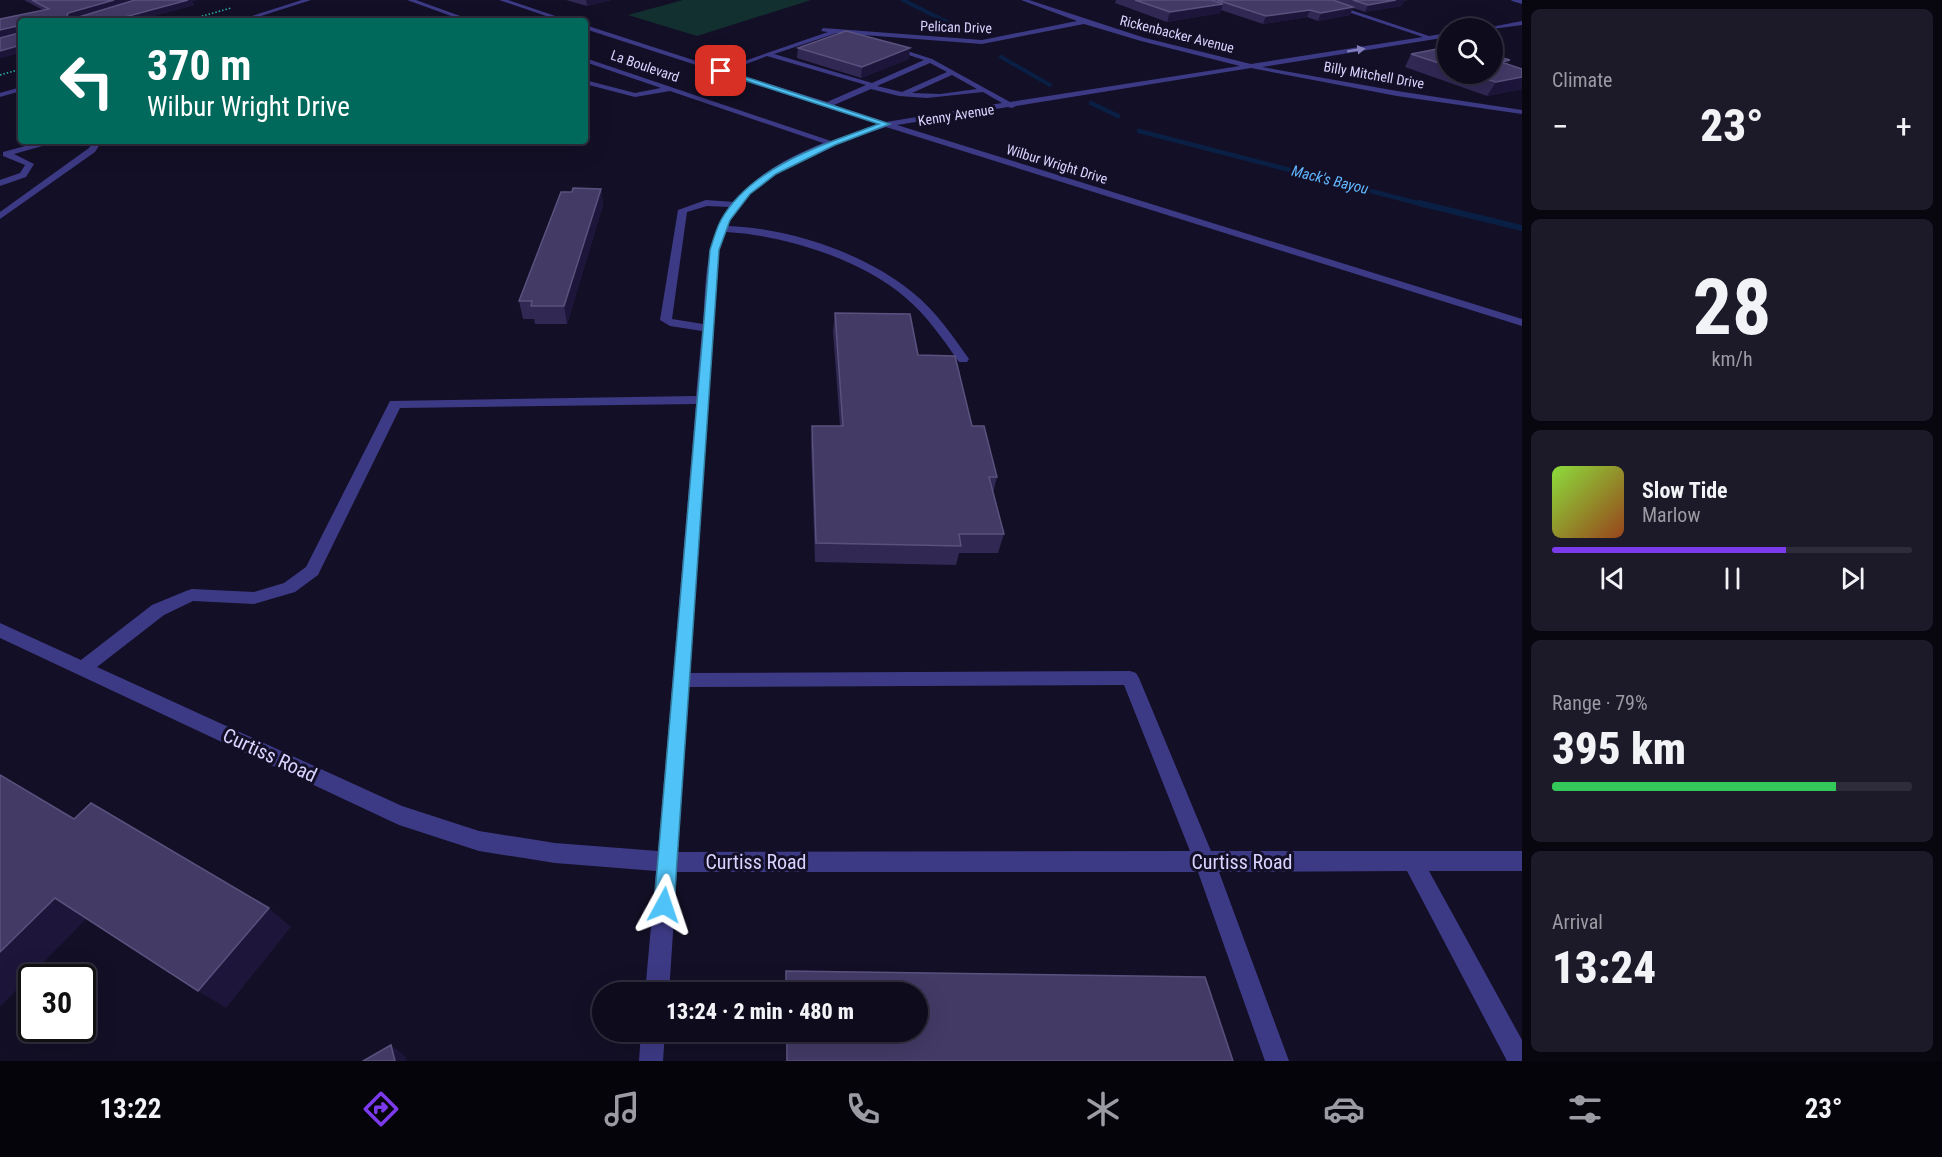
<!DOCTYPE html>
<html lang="en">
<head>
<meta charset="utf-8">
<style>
	:root { --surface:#0e0b1c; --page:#1c1929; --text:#f1f3f6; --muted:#9b9ba3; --line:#2e2b3b; --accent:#7c3aed }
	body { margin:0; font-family:"Roboto Condensed",sans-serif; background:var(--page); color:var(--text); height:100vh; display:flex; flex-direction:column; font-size:22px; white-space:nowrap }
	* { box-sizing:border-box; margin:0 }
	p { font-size:20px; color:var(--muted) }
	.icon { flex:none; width:33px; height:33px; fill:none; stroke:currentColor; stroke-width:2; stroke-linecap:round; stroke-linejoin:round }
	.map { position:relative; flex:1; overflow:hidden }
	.drawer { display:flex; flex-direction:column; gap:9px; padding:9px; background:#08060f; width:420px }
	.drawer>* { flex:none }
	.guide { position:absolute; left:18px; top:18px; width:570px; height:126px; border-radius:6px; box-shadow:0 6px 24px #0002,0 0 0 2px var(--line); background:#00695c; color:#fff; overflow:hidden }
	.tools { position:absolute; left:1437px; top:18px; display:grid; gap:12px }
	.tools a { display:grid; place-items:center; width:66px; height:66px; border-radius:50%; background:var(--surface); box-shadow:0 6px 24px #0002,0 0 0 2px var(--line); font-size:30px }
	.speed { position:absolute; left:18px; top:964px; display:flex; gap:12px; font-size:30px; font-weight:700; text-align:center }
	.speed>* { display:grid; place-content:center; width:78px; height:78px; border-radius:50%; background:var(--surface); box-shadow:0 6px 24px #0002,0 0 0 2px var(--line); line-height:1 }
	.speed .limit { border:3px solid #111; border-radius:9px; background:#fff; color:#111 }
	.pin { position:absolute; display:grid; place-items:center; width:51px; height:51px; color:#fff; margin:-26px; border-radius:12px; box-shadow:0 3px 9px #0006 }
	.me { position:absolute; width:66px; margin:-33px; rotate:5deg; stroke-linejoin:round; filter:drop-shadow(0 0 4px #0008) }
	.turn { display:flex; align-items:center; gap:21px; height:126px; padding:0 30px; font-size:27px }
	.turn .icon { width:78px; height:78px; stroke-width:2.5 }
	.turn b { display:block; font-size:42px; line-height:51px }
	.big { font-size:45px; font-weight:800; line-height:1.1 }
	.drawer .widget { flex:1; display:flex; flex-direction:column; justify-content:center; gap:9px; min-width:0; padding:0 21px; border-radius:9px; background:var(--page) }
	.drawer .dial { align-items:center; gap:0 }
	.dial b { font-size:78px; line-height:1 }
	.song { display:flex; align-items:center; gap:18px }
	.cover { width:72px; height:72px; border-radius:9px; background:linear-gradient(135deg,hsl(90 70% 55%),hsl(20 70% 35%)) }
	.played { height:6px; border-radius:3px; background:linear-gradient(90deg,var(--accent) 65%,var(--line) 65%) }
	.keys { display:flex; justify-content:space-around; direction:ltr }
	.heat { display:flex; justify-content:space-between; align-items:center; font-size:33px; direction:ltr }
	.charge { height:9px; border-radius:4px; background:linear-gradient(90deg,#34c759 79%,var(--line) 0) }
	.trip { position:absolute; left:592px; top:982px; width:336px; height:60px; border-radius:30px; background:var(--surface); box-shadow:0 6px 24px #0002,0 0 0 2px var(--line); font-weight:800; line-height:60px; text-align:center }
	.menu { display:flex; height:96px; justify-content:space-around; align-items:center; background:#06040b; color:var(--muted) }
	.menu .icon { width:42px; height:42px }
	.menu .current { color:var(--accent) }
	.menu b { font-size:27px; color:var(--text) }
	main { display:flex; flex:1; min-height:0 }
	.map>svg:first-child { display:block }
	.green { fill:#12302f }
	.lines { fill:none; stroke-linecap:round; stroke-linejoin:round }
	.stream-far2 { stroke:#0a1f44; stroke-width:4 }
	.stream-far1 { stroke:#0a1f44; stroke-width:4.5 }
	.stream { stroke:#0a1f44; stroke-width:6 }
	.path { stroke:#2fb8b0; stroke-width:1.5; stroke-dasharray:1.5 2; stroke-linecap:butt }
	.minor { fill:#3d3a85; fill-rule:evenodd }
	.wall { fill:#312854 }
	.shaded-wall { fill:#1d163a }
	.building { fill:#433a66; stroke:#5a527e; stroke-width:1.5 }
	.oneway { fill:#837fbc }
	.route { fill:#4fc3f7; stroke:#337fa1; stroke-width:1.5 }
	.labels { text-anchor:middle; stroke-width:6; stroke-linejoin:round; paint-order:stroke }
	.far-street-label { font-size:14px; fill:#d9d4ff; stroke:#130f26 }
	.far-water-label { font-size:15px; font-style:italic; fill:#62b6ff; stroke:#130f26 }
	.near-street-label { font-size:20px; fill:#d9d4ff; stroke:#130f26 }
</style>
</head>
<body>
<main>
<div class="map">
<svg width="1522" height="1061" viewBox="0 0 1522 1061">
	<rect width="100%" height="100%" fill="#130f26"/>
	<path class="green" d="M683,0H811L697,36L628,15Z"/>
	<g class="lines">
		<path class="stream-far2" d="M903,0L967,32
			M1001,57L1050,85"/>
		<path class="stream-far1" d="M1091,103L1118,116
			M1139,131L1425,205"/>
		<path class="stream" d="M1419,203L1522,228"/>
		<path class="path" d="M185,21L231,8
			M0,75L21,69"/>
		<path class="minor" d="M302,0H311L245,21H236Z
			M407,0H416L474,21H465Z
			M499,0H508L570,21H561Z
			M1021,0H1029L1145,38L1251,64L1423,37L1312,0H1321L1429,36L1448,33V37L1262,67L1397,91L1522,110V114L1397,96L1251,68L1016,106L1012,108L1008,107L897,125L1522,319V326L886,127C830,145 754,168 728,226C788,228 865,253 912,292C935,310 952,335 969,359L967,362H959C943,339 927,316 906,298C861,259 784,235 726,232L719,250L690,673L1130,671L1136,673L1139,678L1211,851H1522V871H1429L1522,1040V1061H1507L1407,871L1219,872L1289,1061H1265L1198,872H677L669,993H645L656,871L555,863L479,851L399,825L0,638V623L81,660L152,605L186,591L192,589L254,592L284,583L306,567L390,401L696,396L702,331L670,326L660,320L678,210L706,200L734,202C756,174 791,156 823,143L670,91L635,97L585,84V80L635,93L661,88L585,62V58L831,141L878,124L585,29V25L721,69L828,32L821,31L823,28L982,40L1077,21ZM1084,24L1141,41L1240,66L1010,102L932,59L892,46L890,49L924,60L872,83L774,54L837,33L982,44ZM767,56L866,85L827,102L728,71ZM930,63L947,72L902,92L877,86ZM952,75L977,89L940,94L912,93ZM871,89L899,96L927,98L983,92L1002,103L886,122L834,105ZM707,206L730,207C704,244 706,281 703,324L672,319L687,212ZM696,404L658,851L555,843L479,831L402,806L97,667L164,615L193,601L254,604L295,592L318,575L400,408ZM1124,685L1190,851L678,852L689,687Z
			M1511,0H1522V4L1512,1Z
			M1522,21V25L1492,29L1486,28Z
			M21,87V91L0,97V93Z
			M44,141H81L77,143L46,145L14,154L34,164L26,177L0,186V180L20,173L25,165L3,156V152Z
			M85,141H96L100,144L95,152L0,219V212L89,148L91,145Z
			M641,1032H665L663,1061H639Z"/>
	</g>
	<path class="wall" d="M24,0H198L192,1L194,5L0,58V38L19,33V32L0,37V19L43,10Z
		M566,0H611L587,6Z
		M1116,0H1408L1404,1L1401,6L1365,12L1353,8L1350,15L1318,21L1307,17L1263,24L1221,10L1220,13L1167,22L1115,3Z
		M1448,47V74H1492L1510,60L1507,64L1522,69V89L1487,96L1405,67L1411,54Z
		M798,48L909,59L861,78L797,58Z
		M601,189L603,205L567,324H535L534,319H523L519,301L572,192Z
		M835,313L918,355L972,426L997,477L993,493L1004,534L998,553H959L956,565L815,562L811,445L812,426H840L833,331Z
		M786,971L1205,977L1233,1061H786V1032H918V993H785Z"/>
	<path class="shaded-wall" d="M114,0H138L71,19L67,17L68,13Z
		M184,0H198L192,1L194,5L136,21H110Z
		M586,0H611L587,6Z
		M1394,0H1408L1404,1L1401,6L1365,12L1368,5Z
		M1223,4L1220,13L1167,22L1170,12Z
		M1353,7L1350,15L1318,21L1321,13Z
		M1310,10L1307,17L1263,24L1266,16Z
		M17,26L20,32L0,37V30Z
		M21,45V53L0,58V51Z
		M910,48L909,59L861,78L862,67Z
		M1522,77V89L1487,96L1496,82Z
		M601,189L603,205L567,324L564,306Z
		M55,898L87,918L0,1007V952Z
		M269,908L291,927L226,1008L198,991Z
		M391,1045L405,1056L406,1061H395Z"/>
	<path class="building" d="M32,0H114L68,13L67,17H79L135,0H188L110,21H21V45L0,51V38L19,33L17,26L0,30V19L49,9Z
		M1135,0H1212L1223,4L1170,12Z
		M1217,0H1333L1353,7L1321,13L1310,10L1266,16Z
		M1353,0H1396L1368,5Z
		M846,31L910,48L862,67L798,48Z
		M1448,47V66L1411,54Z
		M1492,55L1510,60L1501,62L1522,69V77L1496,82L1470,74H1492Z
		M573,188L601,189L564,306H531L532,301H519L561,192H572Z
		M835,313L910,314L918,355L955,356L972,426H984L997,477H989L1004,534H959L961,546L816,543L812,426H843Z
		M0,775L74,819L91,803L269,908L198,991L55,898L0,952Z
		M786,971L1205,977L1233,1061H787V1032H918V993H786Z
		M391,1045L395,1061H363Z"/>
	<defs><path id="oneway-solid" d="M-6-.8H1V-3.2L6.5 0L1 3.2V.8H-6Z" transform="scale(1.5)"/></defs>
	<use class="oneway" href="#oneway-solid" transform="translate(1356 50) rotate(-9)"/>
	<path class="route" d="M721,69L890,124L835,145L776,174L750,194L730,220L719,250L674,905L671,912L664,915L657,912L654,905L710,250C713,241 716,229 721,220C751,166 825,144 879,124L719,72Z"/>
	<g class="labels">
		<g class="far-street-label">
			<text transform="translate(956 27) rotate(2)" y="5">Pelican Drive</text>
			<text transform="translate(1177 34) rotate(14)" y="5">Rickenbacker Avenue</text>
			<text transform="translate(645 66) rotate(19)" y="5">La Boulevard</text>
			<text transform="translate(1374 75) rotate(10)" y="5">Billy Mitchell Drive</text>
			<text transform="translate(956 115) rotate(-9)" y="5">Kenny Avenue</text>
			<text transform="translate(1057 164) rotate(17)" y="5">Wilbur Wright Drive</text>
		</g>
		<g class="far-water-label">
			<text transform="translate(1330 180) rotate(14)" y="5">Mack's Bayou</text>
		</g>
		<g class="near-street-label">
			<text transform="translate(270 755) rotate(25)" y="7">Curtiss Road</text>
			<text x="756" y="869">Curtiss Road</text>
			<text x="1242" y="869">Curtiss Road</text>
		</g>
	</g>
</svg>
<div class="tools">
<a><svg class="icon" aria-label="search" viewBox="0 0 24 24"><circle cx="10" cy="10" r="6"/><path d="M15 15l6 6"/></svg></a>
</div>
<div class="speed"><div class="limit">30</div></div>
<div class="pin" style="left:721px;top:71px;background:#d93025"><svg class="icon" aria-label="arrive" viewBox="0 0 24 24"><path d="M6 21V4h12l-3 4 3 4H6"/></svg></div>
<svg class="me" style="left:664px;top:905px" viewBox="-20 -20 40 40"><path d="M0-17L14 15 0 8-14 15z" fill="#4fc3f7" stroke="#fff" stroke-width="4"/></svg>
<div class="trip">13:24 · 2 min · 480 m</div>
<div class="guide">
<div class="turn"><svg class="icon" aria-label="left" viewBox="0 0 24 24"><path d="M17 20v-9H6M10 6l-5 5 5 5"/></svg><div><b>370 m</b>Wilbur Wright Drive</div></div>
</div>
</div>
<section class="drawer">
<div class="widget"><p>Climate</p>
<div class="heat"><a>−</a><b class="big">23°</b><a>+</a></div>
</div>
<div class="widget dial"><b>28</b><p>km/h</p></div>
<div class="widget">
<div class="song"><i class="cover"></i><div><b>Slow Tide</b><p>Marlow</p></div></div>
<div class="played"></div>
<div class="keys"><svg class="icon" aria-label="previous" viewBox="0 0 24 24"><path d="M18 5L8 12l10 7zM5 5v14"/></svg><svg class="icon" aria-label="pause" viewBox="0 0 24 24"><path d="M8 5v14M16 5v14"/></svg><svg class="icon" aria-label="next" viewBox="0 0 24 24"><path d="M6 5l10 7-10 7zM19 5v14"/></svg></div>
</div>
<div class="widget"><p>Range · 79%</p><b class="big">395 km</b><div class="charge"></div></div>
<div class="widget"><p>Arrival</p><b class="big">13:24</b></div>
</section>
</main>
<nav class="menu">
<b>13:22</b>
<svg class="icon current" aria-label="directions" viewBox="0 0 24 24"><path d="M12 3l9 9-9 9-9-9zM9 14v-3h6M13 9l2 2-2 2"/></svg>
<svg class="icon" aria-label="music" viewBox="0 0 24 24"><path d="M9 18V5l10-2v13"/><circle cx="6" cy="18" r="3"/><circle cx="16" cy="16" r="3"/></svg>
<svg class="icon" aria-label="phone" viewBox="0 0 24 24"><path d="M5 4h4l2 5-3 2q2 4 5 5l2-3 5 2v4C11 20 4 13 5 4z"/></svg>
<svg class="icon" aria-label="climate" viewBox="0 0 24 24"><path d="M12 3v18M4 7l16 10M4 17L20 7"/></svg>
<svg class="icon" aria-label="car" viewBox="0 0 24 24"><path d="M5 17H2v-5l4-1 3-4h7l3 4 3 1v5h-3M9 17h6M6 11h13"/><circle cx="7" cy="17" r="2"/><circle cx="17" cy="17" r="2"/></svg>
<svg class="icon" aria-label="filters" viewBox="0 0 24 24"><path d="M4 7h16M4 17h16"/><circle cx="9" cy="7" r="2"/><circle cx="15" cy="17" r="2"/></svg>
<b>23°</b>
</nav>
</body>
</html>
